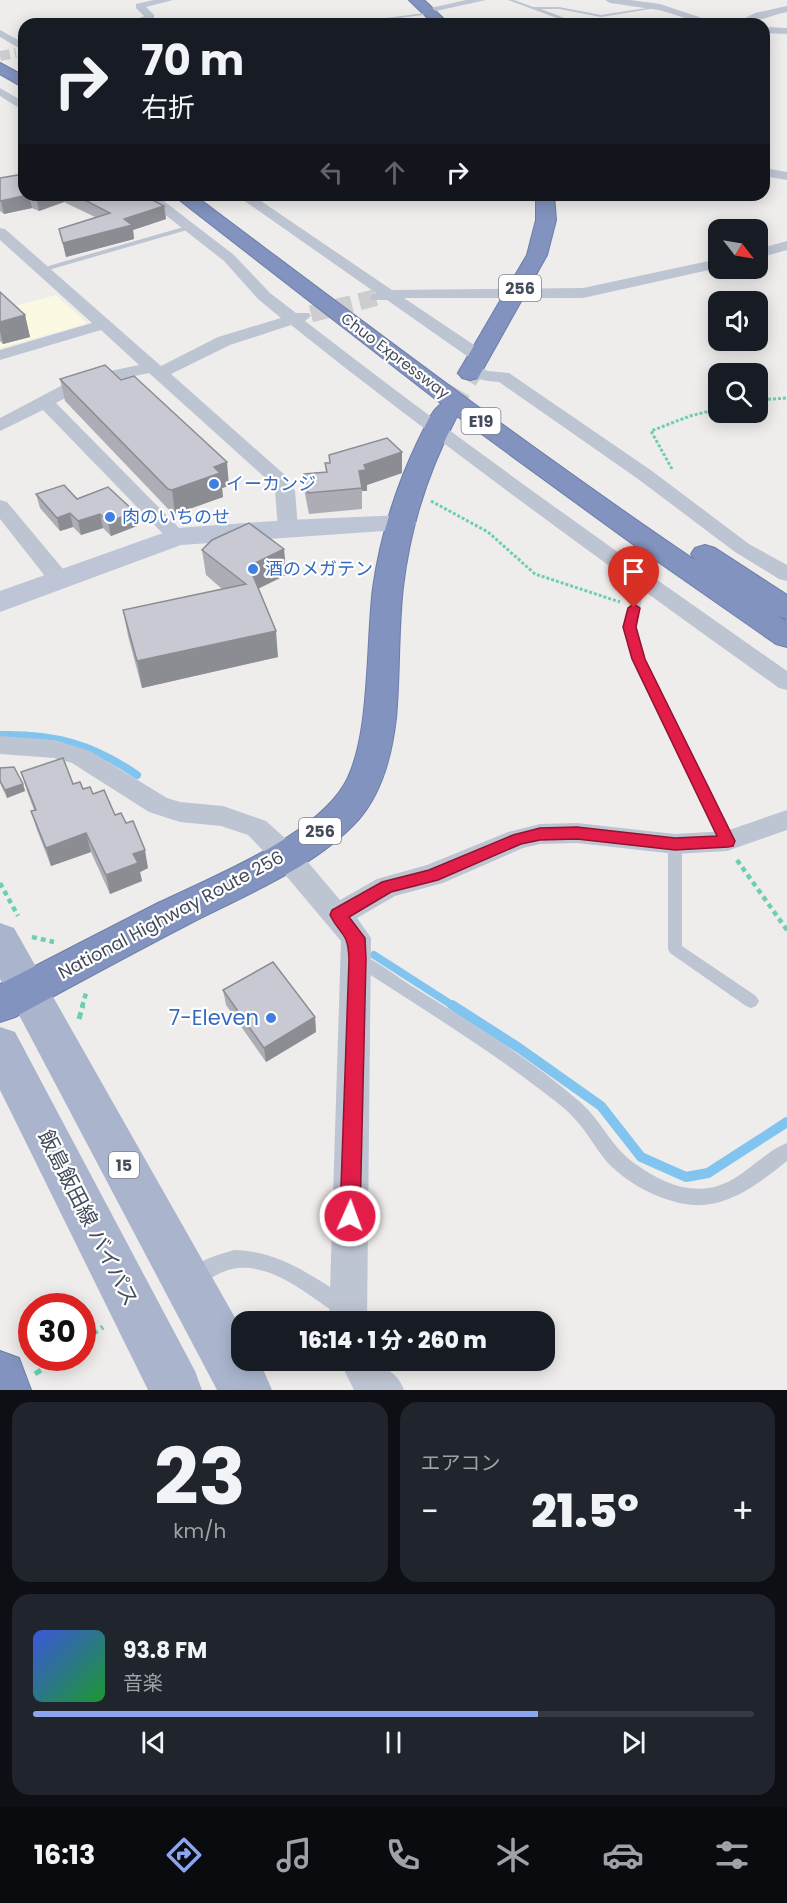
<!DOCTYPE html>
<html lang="ja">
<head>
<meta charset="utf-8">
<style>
	:root { --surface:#171b24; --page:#20242c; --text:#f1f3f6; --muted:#9ea1a6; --line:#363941; --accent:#8ca5ee }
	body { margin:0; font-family:Poppins,"Noto Sans JP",sans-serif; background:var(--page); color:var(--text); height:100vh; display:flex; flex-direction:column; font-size:22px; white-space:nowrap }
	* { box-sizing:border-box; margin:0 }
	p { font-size:20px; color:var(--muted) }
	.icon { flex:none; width:33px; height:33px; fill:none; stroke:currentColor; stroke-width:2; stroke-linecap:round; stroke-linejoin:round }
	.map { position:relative; height:1390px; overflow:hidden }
	.sheet { display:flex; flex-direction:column; gap:12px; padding:12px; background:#0d0f14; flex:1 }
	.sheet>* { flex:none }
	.banner { position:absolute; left:18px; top:18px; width:752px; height:183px; border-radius:18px; box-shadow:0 3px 15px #0003; background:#171b24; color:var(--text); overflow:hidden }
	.needle { width:39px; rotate:121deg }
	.buttons { position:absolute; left:708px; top:219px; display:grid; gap:12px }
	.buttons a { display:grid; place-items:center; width:60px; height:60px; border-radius:12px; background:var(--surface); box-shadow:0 3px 15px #0003; font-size:30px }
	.speed { position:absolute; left:18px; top:1293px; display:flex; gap:12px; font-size:30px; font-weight:700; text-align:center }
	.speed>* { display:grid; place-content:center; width:78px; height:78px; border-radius:50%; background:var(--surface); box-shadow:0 3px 15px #0003; line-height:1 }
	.speed .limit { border:9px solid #d22; background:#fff; color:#111 }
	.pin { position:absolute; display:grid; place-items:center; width:51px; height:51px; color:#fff; margin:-62px -26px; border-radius:50% 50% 50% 0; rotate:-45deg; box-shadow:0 0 6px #0007 }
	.pin .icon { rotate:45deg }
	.me { position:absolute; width:66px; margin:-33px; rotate:2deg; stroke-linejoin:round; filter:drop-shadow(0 0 4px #0008) }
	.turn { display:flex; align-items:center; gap:21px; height:126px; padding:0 24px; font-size:27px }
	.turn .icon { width:78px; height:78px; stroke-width:2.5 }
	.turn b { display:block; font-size:42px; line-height:51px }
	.lanes { display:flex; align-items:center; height:57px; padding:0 24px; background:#0003; justify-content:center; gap:30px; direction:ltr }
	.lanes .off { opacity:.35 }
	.big { font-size:45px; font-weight:800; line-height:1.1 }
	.sheet .tile { flex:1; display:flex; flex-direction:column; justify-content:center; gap:9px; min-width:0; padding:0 21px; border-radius:18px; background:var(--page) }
	.sheet .dial { align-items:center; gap:0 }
	.dial b { font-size:78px; line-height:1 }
	.song { display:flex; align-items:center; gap:18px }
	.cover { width:72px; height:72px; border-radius:9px; background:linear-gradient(135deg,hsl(230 70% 55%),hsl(130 70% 35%)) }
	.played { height:6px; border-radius:3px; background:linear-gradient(90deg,var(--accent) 70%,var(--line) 70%) }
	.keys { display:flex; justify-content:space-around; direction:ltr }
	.heat { display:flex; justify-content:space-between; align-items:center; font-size:33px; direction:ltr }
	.sheet .tiles { flex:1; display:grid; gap:12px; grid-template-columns:1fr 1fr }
	.tile:last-child { grid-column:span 2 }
	.trip { position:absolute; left:231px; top:1311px; width:324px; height:60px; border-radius:18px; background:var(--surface); box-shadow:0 3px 15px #0003; font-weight:800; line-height:60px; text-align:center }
	.dock { display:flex; height:96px; justify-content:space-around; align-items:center; background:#090b0e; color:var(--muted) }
	.dock .icon { width:42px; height:42px }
	.dock .active { color:var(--accent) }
	.dock b { font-size:27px; color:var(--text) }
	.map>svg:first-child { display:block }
	.commercial { fill:#fcf9e2 }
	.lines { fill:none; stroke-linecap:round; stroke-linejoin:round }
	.stream-far1 { stroke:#81c4ef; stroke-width:8 }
	.stream { stroke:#81c4ef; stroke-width:10 }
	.street-tunnel-far1 { stroke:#cdcccf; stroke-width:10; stroke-dasharray:10 5; stroke-linecap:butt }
	.street-tunnel { stroke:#cdcccf; stroke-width:17; stroke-dasharray:17 8; stroke-linecap:butt }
	.highway-tunnel { stroke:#cdcccf; stroke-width:23; stroke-dasharray:23 12; stroke-linecap:butt }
	.highway-casing { stroke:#6c7eaa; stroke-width:2 }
	.path-far2 { stroke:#6dcfb1; stroke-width:3; stroke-dasharray:3 2; stroke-linecap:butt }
	.path-far1 { stroke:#6dcfb1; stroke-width:4.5; stroke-dasharray:5 4; stroke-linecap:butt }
	.path { stroke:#6dcfb1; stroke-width:5; stroke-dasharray:7 4.5; stroke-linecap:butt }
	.lane { fill:#bec5d2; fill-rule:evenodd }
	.street { fill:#bec5d2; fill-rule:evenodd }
	.secondary { fill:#bdc5d6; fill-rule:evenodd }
	.primary { fill:#aab5cd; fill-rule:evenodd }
	.highway { fill:#8193be; fill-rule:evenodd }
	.wall { fill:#acadb5 }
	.shaded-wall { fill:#8c8d93 }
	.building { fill:#c8c9d2; stroke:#8c8d93; stroke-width:1.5 }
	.route { fill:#e11d48; stroke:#92132f; stroke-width:1.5 }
	.shop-dot { fill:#3f7fe0; stroke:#fff; stroke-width:2 }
	.labels { text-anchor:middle; stroke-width:4.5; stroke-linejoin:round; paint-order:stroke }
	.far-street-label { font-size:15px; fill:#444b5a; stroke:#fff }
	.shield { fill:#fff; stroke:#7c818c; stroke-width:1.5 }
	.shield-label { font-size:16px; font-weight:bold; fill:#444b5a }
	.shop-label { font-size:18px; fill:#366cbe; stroke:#fff; text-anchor:start }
	.street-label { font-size:18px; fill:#444b5a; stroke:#fff }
	.near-shop-label { font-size:21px; fill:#366cbe; stroke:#fff; text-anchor:end }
	.near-street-label { font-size:21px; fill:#444b5a; stroke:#fff }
</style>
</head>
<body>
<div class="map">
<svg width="787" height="1390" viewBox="0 0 787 1390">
	<rect width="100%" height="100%" fill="#efecec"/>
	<path class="commercial" d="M56,295L86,322L85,324L0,348V310Z"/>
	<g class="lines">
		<path class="stream-far1" d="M0,735C55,734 92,744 137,775
			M374,955L455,1007"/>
		<path class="stream" d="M452,1005L519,1048L601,1106L641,1157L686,1177L708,1173L787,1122"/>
		<path class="street-tunnel-far1" d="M0,56L16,53"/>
		<path class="street-tunnel" d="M311,314L378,297"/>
		<path class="highway-tunnel" d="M448,410L470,373"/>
		<g class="highway-casing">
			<path id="highway" d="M409,0H424L449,24H434Z
				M0,63L24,76V88L0,74Z
				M173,195H194C365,323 534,452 711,571L695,560L691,554L695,548L705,545L715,548L787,595V619L778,616L787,622V647L776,644L634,545L457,416C429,469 410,527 403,587C398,631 400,675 396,718C392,754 383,791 359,819C316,867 243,896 187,925C129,955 72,986 15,1017L0,1022V984C53,957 105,930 158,903C212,877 313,837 344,785C371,740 366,642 373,588C380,538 396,487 418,441C424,430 431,409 442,404Z
				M536,195H554L556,220L547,255L478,378L470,380L462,378L458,373L527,255L536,220Z
				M0,1351L19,1358L31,1390H0Z"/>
		</g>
		<path class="path-far2" d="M758,400L787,398
			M672,469L651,431L690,416L718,409
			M431,501L488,532L535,574L620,602"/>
		<path class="path-far1" d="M737,860L787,930
			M0,883L18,916
			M32,937L54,942
			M82,1007L86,993"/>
		<path class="path" d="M79,1019L83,1005
			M82,1341L103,1327
			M35,1374L59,1358"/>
		<path class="lane" d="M508,0H514L533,7H559L601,15L660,6L662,7L601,17L559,9H541L567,19L565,21Z
			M432,12L430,14L355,24H341Z
			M187,226L194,228L45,271L38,269Z
			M641,576L646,579L636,627L644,659L734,841L732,845L727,846L722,845L720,841L632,659L624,627L636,579Z
			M675,839L680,840L682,844V946L756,996L759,1001L756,1006L751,1008L746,1006L670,953L668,949V844L670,840Z
			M357,953C377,960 397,977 415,988C471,1023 530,1058 580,1102C602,1121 612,1149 637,1165C658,1180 683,1192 709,1188C741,1183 759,1154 787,1143V1161C758,1184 725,1211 685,1204C656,1199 622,1181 603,1157C593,1144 585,1129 573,1117C564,1107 552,1099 542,1091C481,1044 416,1005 352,963L350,959L352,955Z
			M234,1250C280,1251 313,1277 351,1300L353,1307L351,1314L344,1316L337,1314C308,1295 270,1261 232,1269C218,1272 207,1282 194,1287L188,1284L185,1278C192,1261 218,1255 234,1250Z"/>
		<path class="street" d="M154,0H173L146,7L154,15V19L141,24H127L144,16L136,8V4Z
			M466,0H486L427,13L422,10Z
			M605,0H630L660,4L720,24H705L659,10L610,3Z
			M787,6V12C769,16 752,24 734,24L755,13Z
			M764,27L787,28V34L764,33Z
			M0,30L24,43V51L0,37Z
			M0,88L24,102V111L0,96Z
			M764,168L787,172V180L764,176Z
			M140,195H156L234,255L270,293L296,313H309L311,316L305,321C462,443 624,557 787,671V690L779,688C614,570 449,451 291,325L230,345L171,374L286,476L295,491L298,528L295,532L288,534L281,532L278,528L275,491L271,483L149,373L87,386L56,403L184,533L187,537L184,541L177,543L170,541L43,410L0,431V418L76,378L139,365L101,330L0,360V350L92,323L0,240V228L5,229L161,366L218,337L281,318L258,299L224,261Z
			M236,195H252L392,290L583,288L718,259V268L583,298H404L486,353L488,357L486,361H474L387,300H372L370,297L376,293Z
			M787,241V250L758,258V249Z
			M472,364L488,371L509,373L652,471L749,544L787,565V581L779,579L735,552L638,479L499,382C485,381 473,380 463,369L466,365Z
			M0,500L7,502L68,575L71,580L68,585L60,587L52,585L0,519Z
			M0,736L55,740L90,751L167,798L180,802L223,806L266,821L296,848L340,900L377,879L427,865L508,832L540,824L577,823L675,834L726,831L787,810V830L727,851L675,854L577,843L540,844L523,848L443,883L395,896L357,918L371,938L367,1322H329L341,941L276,864L248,835L221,826L180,822L149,812L72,763L54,758L0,754Z
			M339,1360H380C388,1374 396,1370 404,1390H354Z"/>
		<path class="secondary" d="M402,515L412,517L416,523L412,529L181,545L0,612V591L177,528L288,520Z"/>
		<path class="primary" d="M0,923L14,928L242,1330V1360H259L272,1390H217L0,979Z
			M0,1027L15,1032L195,1371L202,1390H148L0,1090Z"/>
		<use href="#highway" class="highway"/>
	</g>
	<path class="wall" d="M0,178L24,195H151L153,200L164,206L166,219L133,230L134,239L66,257L59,229L95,217L64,202L39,211L32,208L4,214L0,211Z
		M0,292L25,315L30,337L3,344L0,341Z
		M60,379L229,486L222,488L223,497L175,514L172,513L65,401Z
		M402,452V473L367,485V491H362V509L309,514L305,494L304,474L326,472L325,463H329V455Z
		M36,494L77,499L135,512L137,526L111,536L103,528L81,535L73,527L60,531L40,508Z
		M284,549L286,575L258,589L278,657L142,688L128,636L123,610L222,589L206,575L202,550Z
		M0,768L23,784L25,791L7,798L0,783Z
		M21,772L73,784L93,794L115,815L148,868L140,872L142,881L110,894L91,852L51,866L37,830L31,811L34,810L27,791Z
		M223,990L315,1017L316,1032L266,1062L226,1005Z"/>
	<path class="shaded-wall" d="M27,195H29L32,208L4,214L1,201Z
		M43,195H63L64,202L39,211L36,197Z
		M164,206L166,219L133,230L134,239L66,257L63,243L124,219Z
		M25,315L30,337L3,344L0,331V322Z
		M402,452V473L367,485V491H362L359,471L364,465Z
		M227,462L229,486L222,488L223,497L175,514L172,490L214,467Z
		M135,512L137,526L111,536L108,522Z
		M70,513L73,527L60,531L57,518Z
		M100,514L103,528L81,535L78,521Z
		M284,549L286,575L251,592L249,566Z
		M276,631L278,657L142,688L137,661Z
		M23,784L25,791L7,798L5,790Z
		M86,833L91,852L51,866L46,848Z
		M145,850L148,868L140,872L142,881L110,894L106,875L133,854Z
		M315,1017L316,1032L266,1062L264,1048Z"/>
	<path class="building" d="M24,174V195H27L1,201L0,200V178Z
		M30,195H43L36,197Z
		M75,195H152L147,197L164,206L124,219L132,225L63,243L59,229L110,213Z
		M0,292L25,315L0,322Z
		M105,365L121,380L134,376L227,462L214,467L220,473L172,490L168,489L60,379Z
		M387,438L402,452L364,465L366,470L359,471L362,488L308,493L304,474L327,472L325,463H330L329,455Z
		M64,485L77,499L108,487L135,512L108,522L100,514L78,521L70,513L57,518L36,494Z
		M249,523L284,549L249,566L276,631L137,661L123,610L246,584L202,550L212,540Z
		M63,758L73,784L80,782L83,789L90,787L93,794L104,790L115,815L121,813L126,823L133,821L145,850L133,854L138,863L106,875L86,833L46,848L31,811L36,810L21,772Z
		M14,767L23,784L5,790L0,781V768Z
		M273,962L315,1017L264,1048L223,990Z"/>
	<path class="route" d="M634,604L640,608L636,627L645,659L735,841L733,846L728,847L675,850L577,839L540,840L521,844L438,880L391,892L349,917L365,938L366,959L360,1216L357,1223L350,1226L343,1223L340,1216L349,959C348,931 341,937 330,915L332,910L382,882L429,870L513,835L540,828L577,827L675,838L717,836L632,659L623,627L628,608Z"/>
	<g class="shop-dot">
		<circle cx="214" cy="484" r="6"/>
		<circle cx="110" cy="517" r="6"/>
		<circle cx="253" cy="569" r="6"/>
		<circle cx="271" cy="1018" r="6"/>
	</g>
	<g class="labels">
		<g class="far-street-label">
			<text transform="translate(395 356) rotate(37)" y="5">Chuo Expressway</text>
		</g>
		<g class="shield">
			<rect x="499" y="275" width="42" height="26" rx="4.5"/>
			<rect x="461.5" y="408" width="39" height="26" rx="4.5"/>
			<rect x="299" y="818" width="42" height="26" rx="4.5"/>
			<rect x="109" y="1152" width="30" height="26" rx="4.5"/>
		</g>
		<g class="shield-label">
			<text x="520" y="294">256</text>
			<text x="481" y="427">E19</text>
			<text x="320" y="837">256</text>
			<text x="124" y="1171">15</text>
		</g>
		<g class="shop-label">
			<text x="226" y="490">イーカンジ</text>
			<text x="122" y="523">肉のいちのせ</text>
			<text x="265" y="575">酒のメガテン</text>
		</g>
		<g class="street-label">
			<text transform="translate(171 915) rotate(-28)" y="6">National Highway Route 256</text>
		</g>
		<g class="near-shop-label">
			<text x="259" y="1025">7-Eleven</text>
		</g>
		<g class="near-street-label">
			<text transform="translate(88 1218) rotate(63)" y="7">飯島飯田線 バイパス</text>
		</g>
	</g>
</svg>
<div class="buttons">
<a><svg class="needle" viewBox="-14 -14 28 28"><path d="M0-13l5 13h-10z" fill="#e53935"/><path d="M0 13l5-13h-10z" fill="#9ea1a6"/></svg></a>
<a><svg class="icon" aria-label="sound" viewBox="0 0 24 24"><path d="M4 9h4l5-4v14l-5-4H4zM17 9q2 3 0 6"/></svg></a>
<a><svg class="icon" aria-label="search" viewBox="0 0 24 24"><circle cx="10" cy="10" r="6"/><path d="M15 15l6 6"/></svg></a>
</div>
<div class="speed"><div class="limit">30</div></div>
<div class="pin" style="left:634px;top:608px;background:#d93025"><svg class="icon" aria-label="arrive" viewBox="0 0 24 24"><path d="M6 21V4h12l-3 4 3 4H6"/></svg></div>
<svg class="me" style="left:350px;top:1216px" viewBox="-20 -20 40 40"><circle r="17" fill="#e11d48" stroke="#fff" stroke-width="3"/><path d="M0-11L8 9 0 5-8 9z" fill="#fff"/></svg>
<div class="trip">16:14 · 1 分 · 260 m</div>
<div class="banner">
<div class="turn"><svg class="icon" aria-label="right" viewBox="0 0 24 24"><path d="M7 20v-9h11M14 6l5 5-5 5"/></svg><div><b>70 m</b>右折</div></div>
<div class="lanes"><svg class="icon off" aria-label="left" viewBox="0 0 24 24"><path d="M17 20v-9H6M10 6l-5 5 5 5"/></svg><svg class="icon off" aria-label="ahead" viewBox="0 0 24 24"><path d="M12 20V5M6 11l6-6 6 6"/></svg><svg class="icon" aria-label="right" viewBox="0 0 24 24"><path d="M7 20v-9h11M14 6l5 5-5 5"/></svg></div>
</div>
</div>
<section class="sheet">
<div class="tiles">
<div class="tile dial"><b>23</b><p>km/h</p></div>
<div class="tile"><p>エアコン</p>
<div class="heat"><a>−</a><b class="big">21.5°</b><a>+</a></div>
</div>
<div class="tile">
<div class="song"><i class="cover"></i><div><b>93.8 FM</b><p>音楽</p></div></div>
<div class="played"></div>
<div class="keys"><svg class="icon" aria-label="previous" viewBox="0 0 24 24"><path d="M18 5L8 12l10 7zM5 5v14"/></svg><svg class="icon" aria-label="pause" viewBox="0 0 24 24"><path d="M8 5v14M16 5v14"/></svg><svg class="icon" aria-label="next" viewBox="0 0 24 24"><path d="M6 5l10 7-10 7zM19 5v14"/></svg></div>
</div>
</div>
</section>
<nav class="dock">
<b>16:13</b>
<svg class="icon active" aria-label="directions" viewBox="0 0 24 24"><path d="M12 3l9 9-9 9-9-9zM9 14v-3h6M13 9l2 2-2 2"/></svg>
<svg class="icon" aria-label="music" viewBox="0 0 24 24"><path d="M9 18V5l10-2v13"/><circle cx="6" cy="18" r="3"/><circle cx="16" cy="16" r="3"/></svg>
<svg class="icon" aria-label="phone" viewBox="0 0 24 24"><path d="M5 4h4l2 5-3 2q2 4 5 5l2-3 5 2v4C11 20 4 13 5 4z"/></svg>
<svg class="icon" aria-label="climate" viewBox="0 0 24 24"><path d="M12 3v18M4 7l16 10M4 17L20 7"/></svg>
<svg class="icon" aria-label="car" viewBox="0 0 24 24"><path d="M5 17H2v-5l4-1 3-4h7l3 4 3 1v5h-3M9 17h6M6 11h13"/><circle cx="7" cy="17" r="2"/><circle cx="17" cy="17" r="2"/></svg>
<svg class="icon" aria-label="filters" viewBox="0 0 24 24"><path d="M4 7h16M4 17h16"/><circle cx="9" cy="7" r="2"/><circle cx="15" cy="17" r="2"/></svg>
</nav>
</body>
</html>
